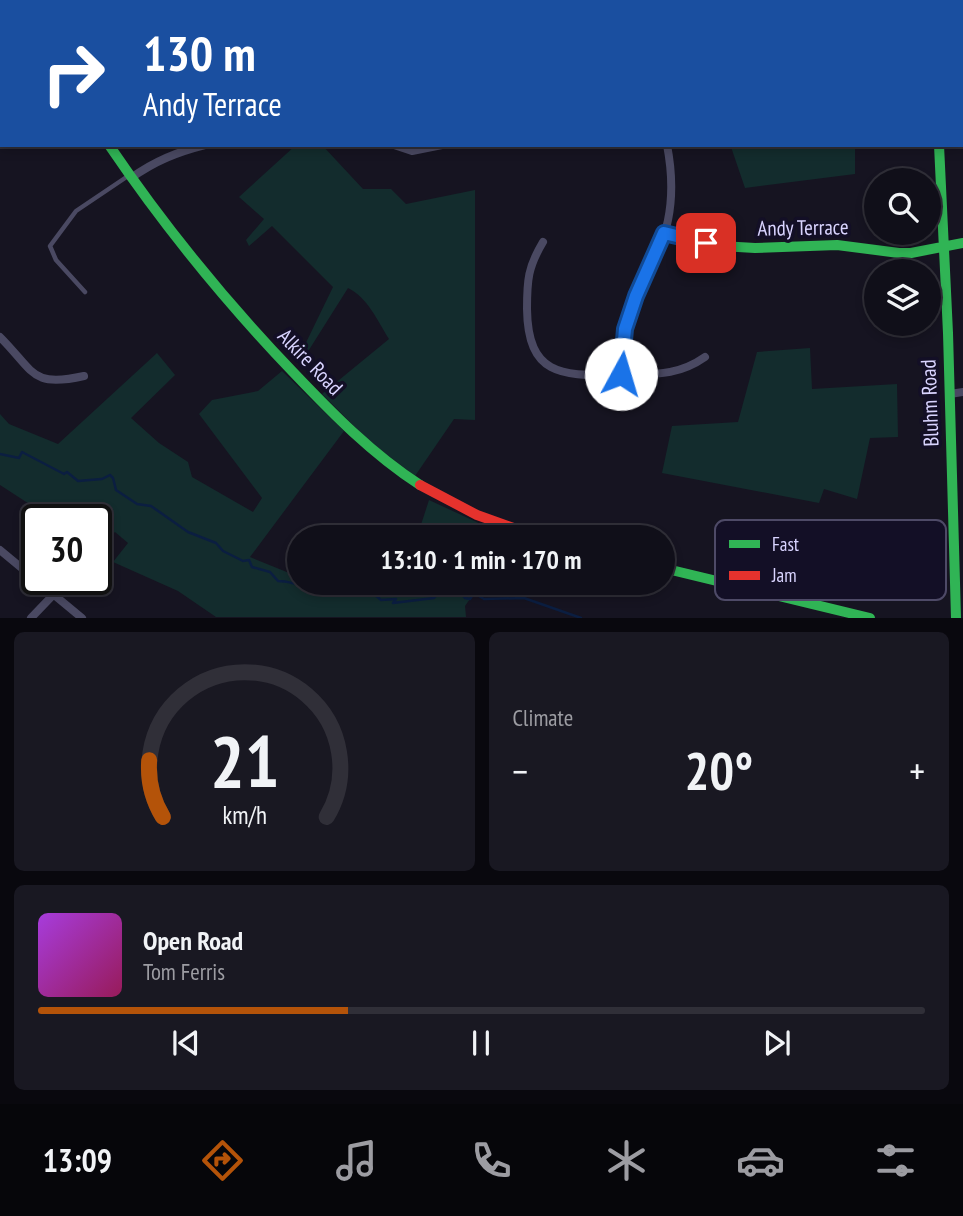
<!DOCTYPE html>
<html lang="en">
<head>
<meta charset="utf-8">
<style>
	:root { --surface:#100f19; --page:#191822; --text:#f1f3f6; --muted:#9c9ca2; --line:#302f38; --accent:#b45309 }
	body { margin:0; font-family:"PT Sans Narrow",sans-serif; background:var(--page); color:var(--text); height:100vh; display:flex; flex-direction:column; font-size:26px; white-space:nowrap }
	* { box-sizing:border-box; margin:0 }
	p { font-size:23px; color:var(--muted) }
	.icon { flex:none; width:38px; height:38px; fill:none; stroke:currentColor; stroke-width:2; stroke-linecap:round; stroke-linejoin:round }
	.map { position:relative; height:618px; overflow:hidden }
	.side { display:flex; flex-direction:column; gap:14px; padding:14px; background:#09080e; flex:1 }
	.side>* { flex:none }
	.hud { position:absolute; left:0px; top:0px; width:964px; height:147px; box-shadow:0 4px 10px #0003,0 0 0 2px var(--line); background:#1a4fa0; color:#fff; overflow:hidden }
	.tools { position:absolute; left:864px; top:168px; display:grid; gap:14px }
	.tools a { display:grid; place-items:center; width:77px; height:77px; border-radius:50%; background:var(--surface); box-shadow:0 4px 10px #0003,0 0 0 2px var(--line); font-size:35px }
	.speed { position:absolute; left:21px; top:504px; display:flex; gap:14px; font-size:35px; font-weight:700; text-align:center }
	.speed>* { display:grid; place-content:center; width:91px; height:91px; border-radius:50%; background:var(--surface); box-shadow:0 4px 10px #0003,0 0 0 2px var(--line); line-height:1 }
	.speed .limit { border:4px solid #111; border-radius:10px; background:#fff; color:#111 }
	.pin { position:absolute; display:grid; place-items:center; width:60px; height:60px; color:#fff; margin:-30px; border-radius:14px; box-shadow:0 4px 10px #0006 }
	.me { position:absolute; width:77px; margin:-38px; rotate:6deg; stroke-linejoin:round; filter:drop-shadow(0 0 5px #0008) }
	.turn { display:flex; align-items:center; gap:24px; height:147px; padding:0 28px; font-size:32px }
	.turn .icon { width:91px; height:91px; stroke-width:2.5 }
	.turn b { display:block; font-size:49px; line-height:60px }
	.big { font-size:52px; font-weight:700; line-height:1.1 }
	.side .card { flex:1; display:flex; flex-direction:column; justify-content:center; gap:10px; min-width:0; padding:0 24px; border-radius:10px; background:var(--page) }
	.side .dial { align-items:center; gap:0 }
	.dial svg { height:182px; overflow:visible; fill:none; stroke:var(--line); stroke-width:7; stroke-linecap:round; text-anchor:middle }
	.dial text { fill:var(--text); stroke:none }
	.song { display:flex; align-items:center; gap:21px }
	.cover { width:84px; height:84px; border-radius:10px; background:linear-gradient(135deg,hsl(280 70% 55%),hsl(330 70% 35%)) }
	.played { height:7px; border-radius:4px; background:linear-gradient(90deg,var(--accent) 35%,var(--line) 35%) }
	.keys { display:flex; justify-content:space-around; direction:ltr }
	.heat { display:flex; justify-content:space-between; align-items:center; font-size:38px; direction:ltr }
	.side .tiles { flex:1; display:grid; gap:14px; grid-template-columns:1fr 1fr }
	.card:last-child { grid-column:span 2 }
	.trip { position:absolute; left:287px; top:525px; width:388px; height:70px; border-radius:35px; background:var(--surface); box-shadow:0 4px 10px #0003,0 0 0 2px var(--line); font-weight:700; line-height:70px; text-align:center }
	.menu { display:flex; height:112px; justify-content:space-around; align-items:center; background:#06060a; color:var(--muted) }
	.menu .icon { width:49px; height:49px }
	.menu .on { color:var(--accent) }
	.menu b { font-size:32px; color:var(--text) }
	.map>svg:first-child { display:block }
	.green { fill:#132c2d }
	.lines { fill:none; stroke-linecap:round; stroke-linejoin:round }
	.stream { stroke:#0b1e41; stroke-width:2.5 }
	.lane { stroke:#4a4962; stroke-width:4.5 }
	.street { stroke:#4a4962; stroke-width:8 }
	.fast { stroke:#30b455; stroke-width:10 }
	.jam { stroke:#e5322d; stroke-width:10 }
	.route-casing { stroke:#114b97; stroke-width:18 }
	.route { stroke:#1a73e8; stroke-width:12 }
	.labels { text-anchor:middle; stroke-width:7; stroke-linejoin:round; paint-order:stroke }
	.street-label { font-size:21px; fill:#d9d4ff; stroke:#130f26 }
	.key { fill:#130f26; stroke:#4e4a67; stroke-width:2 }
	.key-label { font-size:19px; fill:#d9d4ff }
</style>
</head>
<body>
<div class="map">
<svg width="963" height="618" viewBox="0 0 963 618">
	<rect width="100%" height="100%" fill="#161421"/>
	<path class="green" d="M296,145H322L363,189H391L406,204L475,190V420L454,419L415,476L369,441L322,394L389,339C377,320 368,298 348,288L302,361L299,357L333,287L272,226L249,246L246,240L264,219L239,197Z
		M741,145H855V174L745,188L731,147Z
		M810,348L812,389L897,384L898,437L870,438L857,499L824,489L819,503L662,473L672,426L738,422L757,352Z
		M157,353L175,375L131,418L159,443L188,462L192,477L253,512L262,498L199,414L212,400L258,391L282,371L344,431L250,557L299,577V583H366L399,586L402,583H496V597L472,596L465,606L466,617H216L178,591L113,562L128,543L115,532L96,549V520H54L0,485V414L9,424L58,444Z
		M429,500L498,532L496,537H417Z"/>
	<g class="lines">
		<path class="stream" d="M0,454L19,458L22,452L64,474L67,472L78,481L102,479L110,475L113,478L116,490L137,504L151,506L188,532L216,543L223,551L243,561L249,560L252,567L270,572L278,581C292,581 302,588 316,585L321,588L328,585L343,587L361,592L366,587L381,600L396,599L393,603L434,598L438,593L459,590L465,598L470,599L474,593L484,599L524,598L581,618"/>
		<path class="lane" d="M85,292L56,260L50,246L76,211L128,176"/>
		<path class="street" d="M148,0L149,2
			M933,0V2
			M227,2L229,0
			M379,2L381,0
			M531,2L533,0
			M684,2L686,0
			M831,2V0
			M394,145L412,151L442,145
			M131,178C155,161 177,152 205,145
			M543,242C528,267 527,280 527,309C528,380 566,375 623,375C654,374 678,376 705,357
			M0,337C35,372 31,388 84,376
			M621,375C622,359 622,341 626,326C633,299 647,276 658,251C673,218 674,181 667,145
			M950,394L963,392
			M0,550L82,618
			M31,618L54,594"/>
		<path class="fast" d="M11,0L12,2
			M109,145C164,226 225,301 293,372C332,413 372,454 420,485
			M939,145L948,333L956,618
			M664,233L721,246L755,248L837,245L899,253H911L963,243
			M663,568L870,618"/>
		<path class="jam" d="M420,485L477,515L539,537"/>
	</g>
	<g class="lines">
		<g class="route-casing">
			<path id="route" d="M621,374L625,329L636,296L664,233L706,243"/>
		</g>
		<use href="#route" class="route"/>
	</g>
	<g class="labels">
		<g class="street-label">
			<text transform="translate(803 228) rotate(-1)" y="7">Andy Terrace</text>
			<text transform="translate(310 362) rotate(46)" y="7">Alkire Road</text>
			<text transform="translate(930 403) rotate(-92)" y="7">Bluhm Road</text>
		</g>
	</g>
	<rect x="715" y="520" width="231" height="80" rx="10" class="key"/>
	<rect x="729" y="540" width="31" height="8" fill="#30b455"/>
	<rect x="729" y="571" width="31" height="9" fill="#e5322d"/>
	<g class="key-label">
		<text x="772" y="551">Fast</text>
		<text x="772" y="582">Jam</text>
	</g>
</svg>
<div class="tools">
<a><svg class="icon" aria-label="search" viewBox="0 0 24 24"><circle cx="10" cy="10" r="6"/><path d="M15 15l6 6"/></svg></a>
<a><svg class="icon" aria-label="layers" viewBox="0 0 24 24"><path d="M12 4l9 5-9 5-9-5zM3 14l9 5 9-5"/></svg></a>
</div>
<div class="speed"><div class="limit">30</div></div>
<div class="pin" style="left:706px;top:243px;background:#d93025"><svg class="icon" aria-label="arrive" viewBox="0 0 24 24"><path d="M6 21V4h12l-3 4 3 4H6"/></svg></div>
<svg class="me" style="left:621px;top:374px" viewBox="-20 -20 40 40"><circle r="19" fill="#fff"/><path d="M0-13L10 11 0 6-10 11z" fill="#1a73e8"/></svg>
<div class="trip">13:10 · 1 min · 170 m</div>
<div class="hud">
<div class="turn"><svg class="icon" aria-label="right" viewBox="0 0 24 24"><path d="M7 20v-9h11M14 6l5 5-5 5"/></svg><div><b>130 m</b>Andy Terrace</div></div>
</div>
</div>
<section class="side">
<div class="tiles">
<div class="card dial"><svg viewBox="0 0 100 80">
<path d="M14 69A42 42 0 1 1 86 69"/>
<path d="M14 69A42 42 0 0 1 8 44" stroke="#b45309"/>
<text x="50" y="56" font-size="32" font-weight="700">21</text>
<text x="50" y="72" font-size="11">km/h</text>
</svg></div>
<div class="card"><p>Climate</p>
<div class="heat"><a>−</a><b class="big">20°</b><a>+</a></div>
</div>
<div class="card">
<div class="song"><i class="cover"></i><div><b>Open Road</b><p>Tom Ferris</p></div></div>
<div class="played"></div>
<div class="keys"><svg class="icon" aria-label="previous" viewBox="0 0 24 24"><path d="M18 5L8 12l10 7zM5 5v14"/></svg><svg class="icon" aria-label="pause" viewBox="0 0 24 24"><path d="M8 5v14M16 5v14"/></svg><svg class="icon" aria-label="next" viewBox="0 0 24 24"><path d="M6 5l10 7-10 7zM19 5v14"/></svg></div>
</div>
</div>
</section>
<nav class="menu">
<b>13:09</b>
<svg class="icon on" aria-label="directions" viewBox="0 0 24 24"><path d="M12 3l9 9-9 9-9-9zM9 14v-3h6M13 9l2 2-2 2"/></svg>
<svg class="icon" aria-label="music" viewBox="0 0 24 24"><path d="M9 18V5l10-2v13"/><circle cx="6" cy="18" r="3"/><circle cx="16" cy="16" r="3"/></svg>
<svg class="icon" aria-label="phone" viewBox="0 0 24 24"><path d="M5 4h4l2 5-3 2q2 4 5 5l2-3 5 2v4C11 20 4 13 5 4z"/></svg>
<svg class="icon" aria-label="climate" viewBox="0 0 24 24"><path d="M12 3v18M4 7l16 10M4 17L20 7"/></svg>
<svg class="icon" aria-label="car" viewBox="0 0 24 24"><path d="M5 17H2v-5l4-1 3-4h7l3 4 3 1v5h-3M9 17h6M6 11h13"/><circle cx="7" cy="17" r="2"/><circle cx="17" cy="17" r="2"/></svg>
<svg class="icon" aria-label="filters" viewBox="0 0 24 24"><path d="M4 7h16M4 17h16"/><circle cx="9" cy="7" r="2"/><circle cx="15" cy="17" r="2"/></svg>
</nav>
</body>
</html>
